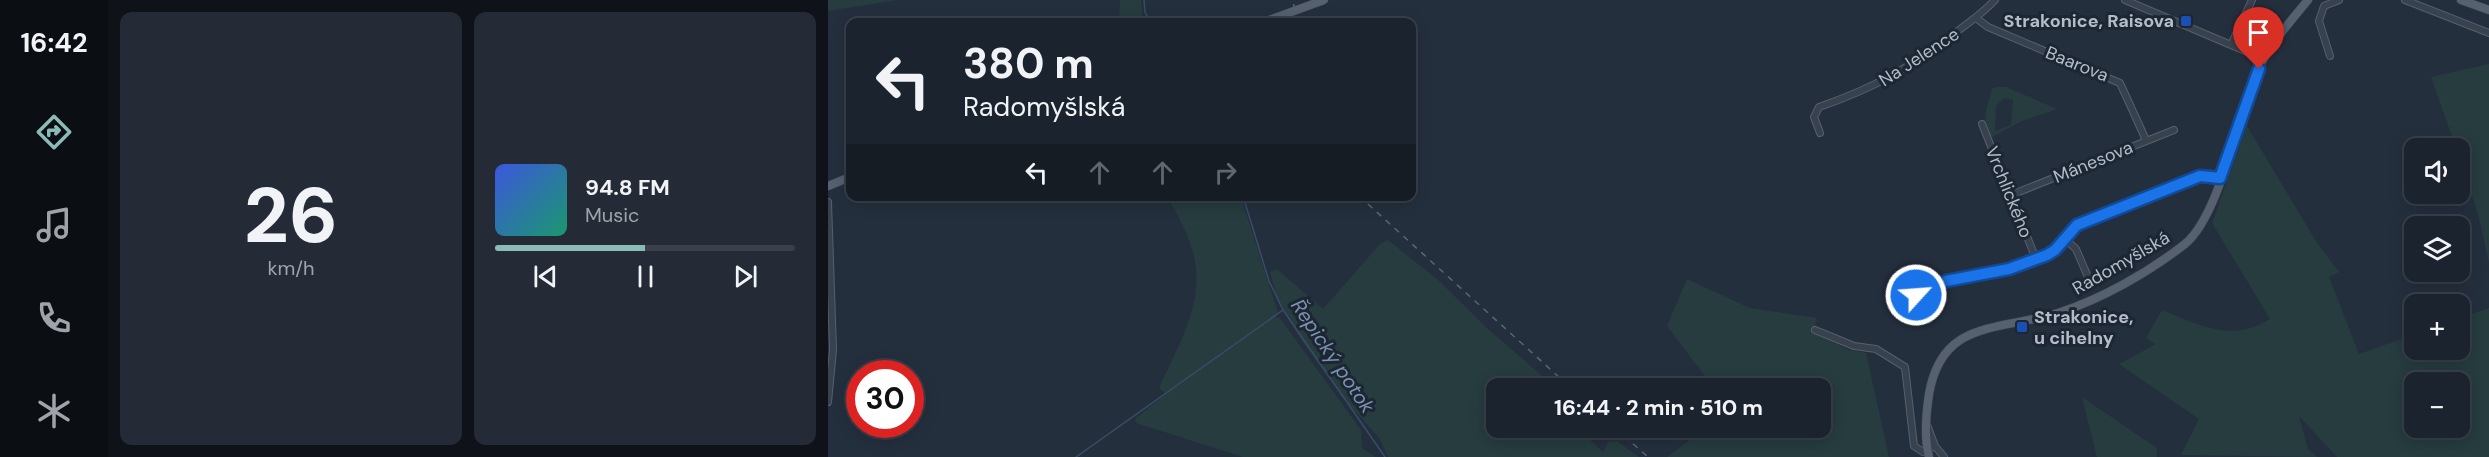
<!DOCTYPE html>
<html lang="en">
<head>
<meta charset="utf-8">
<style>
	:root { --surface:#1b232e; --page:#242b36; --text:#f1f3f6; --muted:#a0a4aa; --line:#39404a; --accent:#8bbbb9 }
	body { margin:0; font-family:"DM Sans",sans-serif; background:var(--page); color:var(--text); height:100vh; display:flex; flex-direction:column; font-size:22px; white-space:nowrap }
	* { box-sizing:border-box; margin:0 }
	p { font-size:20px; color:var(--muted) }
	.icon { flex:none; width:33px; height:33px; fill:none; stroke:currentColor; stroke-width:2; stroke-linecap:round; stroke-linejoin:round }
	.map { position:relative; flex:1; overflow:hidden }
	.side { display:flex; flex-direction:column; gap:12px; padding:12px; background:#0f1319; width:720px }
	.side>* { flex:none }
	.banner { position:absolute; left:18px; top:18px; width:570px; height:183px; border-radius:12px; box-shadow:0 3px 15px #0003,0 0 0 2px var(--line); background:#1b232e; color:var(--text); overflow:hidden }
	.fabs { position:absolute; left:1576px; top:138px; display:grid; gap:12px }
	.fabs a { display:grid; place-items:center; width:66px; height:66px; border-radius:12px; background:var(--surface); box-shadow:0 3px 15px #0003,0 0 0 2px var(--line); font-size:30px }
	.speed { position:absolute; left:18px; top:360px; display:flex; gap:12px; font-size:30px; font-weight:700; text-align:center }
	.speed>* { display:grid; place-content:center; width:78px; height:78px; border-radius:50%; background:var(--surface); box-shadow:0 3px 15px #0003,0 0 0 2px var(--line); line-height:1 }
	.speed .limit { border:9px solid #d22; background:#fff; color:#111 }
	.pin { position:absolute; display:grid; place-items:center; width:51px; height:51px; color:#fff; margin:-62px -26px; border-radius:50% 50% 50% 0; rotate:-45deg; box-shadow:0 0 6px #0007 }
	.pin .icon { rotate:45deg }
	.me { position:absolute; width:66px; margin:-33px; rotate:64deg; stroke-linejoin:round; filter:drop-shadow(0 0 4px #0008) }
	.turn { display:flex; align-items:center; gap:21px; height:126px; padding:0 18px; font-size:27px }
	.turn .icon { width:78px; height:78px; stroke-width:2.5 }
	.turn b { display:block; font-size:42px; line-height:51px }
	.lanes { display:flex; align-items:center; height:57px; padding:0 18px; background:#0003; justify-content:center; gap:30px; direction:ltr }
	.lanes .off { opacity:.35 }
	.side .card { flex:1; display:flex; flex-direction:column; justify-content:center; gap:9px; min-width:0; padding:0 21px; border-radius:12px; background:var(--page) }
	.side .dial { align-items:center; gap:0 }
	.dial b { font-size:78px; line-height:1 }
	.song { display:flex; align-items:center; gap:18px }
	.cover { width:72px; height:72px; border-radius:9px; background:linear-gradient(135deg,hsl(230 70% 55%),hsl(160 70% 35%)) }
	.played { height:6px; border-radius:3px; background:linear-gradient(90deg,var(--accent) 50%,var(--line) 50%) }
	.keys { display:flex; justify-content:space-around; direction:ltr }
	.side .tiles { flex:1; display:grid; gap:12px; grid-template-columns:repeat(2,1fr) }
	.trip { position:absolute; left:658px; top:378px; width:345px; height:60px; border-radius:12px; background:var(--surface); box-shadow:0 3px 15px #0003,0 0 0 2px var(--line); font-weight:700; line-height:60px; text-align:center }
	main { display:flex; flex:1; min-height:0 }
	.dock { display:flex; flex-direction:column; width:108px; justify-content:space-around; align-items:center; background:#0b0e12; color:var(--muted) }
	.dock .icon { width:42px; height:42px }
	.dock .active { color:var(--accent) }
	.dock b { font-size:27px; color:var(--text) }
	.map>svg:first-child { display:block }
	.green { fill:#263c3f; fill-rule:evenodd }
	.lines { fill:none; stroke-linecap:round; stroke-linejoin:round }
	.stream { stroke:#394c67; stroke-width:1.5 }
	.minor-casing { stroke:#565f6c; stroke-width:8 }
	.major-casing { stroke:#414a57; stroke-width:9 }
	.minor { stroke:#38414e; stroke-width:6 }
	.major { stroke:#56606e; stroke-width:8 }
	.rail { stroke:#5a6575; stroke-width:1.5; stroke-dasharray:6 6; stroke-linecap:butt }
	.major-bridge-casing { stroke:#414a57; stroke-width:9; stroke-linecap:butt }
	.major-bridge { stroke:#56606e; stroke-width:8 }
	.route-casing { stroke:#114b97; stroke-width:15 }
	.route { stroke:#1a73e8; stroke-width:10 }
	.transit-dot { fill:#1a4fb4; stroke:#1d2633; stroke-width:2 }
	.labels { text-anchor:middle; stroke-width:6; stroke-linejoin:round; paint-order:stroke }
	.poi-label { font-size:18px; font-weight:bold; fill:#b4bcc9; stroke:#1d2633; text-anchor:end }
	.street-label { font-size:18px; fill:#b4bcc9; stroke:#1d2633 }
	.water-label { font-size:20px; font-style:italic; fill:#7c92b1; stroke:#1d2633 }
</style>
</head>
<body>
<main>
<nav class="dock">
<b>16:42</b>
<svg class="icon active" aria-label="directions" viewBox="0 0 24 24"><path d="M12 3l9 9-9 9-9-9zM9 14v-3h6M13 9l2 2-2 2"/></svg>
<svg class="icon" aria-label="music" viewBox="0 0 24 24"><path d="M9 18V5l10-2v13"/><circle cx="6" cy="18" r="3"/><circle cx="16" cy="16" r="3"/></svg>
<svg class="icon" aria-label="phone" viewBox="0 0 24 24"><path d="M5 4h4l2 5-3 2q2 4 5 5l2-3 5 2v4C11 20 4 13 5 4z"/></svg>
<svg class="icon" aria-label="climate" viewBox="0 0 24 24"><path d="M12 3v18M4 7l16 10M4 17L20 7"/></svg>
</nav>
<section class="side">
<div class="tiles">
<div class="card dial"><b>26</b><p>km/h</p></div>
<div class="card">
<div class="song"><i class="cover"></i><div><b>94.8 FM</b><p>Music</p></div></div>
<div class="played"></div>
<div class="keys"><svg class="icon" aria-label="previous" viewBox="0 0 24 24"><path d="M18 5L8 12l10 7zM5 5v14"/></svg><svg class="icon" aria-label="pause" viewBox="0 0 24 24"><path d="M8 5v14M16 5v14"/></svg><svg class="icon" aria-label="next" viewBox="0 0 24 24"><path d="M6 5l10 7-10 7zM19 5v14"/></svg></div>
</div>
</div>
</section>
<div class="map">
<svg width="1661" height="457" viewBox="0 0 1661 457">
	<rect width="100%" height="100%" fill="#242f3e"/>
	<path class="green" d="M0,0H69L0,11Z
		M292,0H313L315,22H291Z
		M1661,64V263L1650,214L1632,161V148H1628L1603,77Z
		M1169,87H1178L1229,109L1194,121L1164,137C1151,124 1160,105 1164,89ZM1176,98L1185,100L1183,125L1167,131L1168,106Z
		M1419,126L1489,243L1511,272L1501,277L1531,354L1587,334V350H1632V318L1661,308V457H1509L1471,416L1480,449L1489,457L1353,455L1371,419L1291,364L1328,344L1318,338L1334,310C1371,325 1404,343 1442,319L1384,223ZM1587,382H1632V428H1587Z
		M339,197H413L448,306L450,314L447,317L452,318L533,430L534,448L548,457H415L308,423L307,419L338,394L331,388C368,309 389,277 339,197Z
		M560,240L609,279L660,329L728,388H669V428H755L763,441L775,452L780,442L789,441L811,457H560L551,438L515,398L476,344L450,302L442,272L449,269L495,309L552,244Z
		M859,279L922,308L989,318L985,333L1021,350L1038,353L1061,457H839L878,428H993V388H886L839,326Z
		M1254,397L1329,448V457H1269Z"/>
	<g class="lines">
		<path class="stream" d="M316,0L317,12L322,22
			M415,196L441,281L455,310L557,457
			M248,457L455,310"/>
		<g class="minor-casing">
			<path id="minor" d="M1297,0L1436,59
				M1577,0L1661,33
				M1148,18L1160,27L1292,83L1318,140
				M1403,45L1424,0
				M1502,56L1491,21L1496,6L1511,0
				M1154,124L1208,259
				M992,133L986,117L991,107C1046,88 1078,70 1124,35C1139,24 1154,14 1167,0
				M1183,195L1346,130
				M0,202L5,350L0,402
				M1236,238L1248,249L1260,277
				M1088,295L1118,281L1181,269L1219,255L1227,251L1249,225L1372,176L1392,178
				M987,330L1026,346L1048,349L1077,367L1086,446L1095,452L1107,446
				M1099,425L1107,446L1116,457"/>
		</g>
		<g class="major-casing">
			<path id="major" d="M1633,0L1661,10
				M0,186L22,177
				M1101,457C1096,436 1098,415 1101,394C1114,319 1171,331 1230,313C1274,299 1321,272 1357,244C1392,215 1410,115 1430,70C1442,44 1462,22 1480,0"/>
		</g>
		<use href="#minor" class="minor"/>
		<use href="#major" class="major"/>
		<path class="rail" d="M465,22L466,0
			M531,196L743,388
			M787,428L820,457"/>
		<g class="major-bridge-casing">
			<path id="major-bridge" d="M436,22L496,0"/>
		</g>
		<use href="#major-bridge" class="major-bridge"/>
	</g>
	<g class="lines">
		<g class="route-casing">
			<path id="route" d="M1088,295L1118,281L1181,269L1219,255L1227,250L1249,225L1372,176L1392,178L1431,69"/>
		</g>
		<use href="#route" class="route"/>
	</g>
	<g class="transit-dot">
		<rect x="1352" y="15" width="12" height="12" rx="3"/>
		<rect x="1188" y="321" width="12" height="12" rx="3"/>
	</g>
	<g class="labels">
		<g class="poi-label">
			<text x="1346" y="27">Strakonice, Raisova</text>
			<text x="1206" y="323" text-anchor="start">Strakonice,<tspan x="1206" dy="21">u cihelny</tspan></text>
		</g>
		<g class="street-label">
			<text transform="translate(1091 57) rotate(-33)" y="6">Na Jelence</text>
			<text transform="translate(1249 64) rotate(22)" y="6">Baarova</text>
			<text transform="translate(1265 162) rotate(-22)" y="6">Mánesova</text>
			<text transform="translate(1181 192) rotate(68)" y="6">Vrchlického</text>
			<text transform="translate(1293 263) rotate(-30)" y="6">Radomyšlská</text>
		</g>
		<g class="water-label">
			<text transform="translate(505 356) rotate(56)" y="7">Řepický potok</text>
		</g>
	</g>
</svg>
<div class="fabs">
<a><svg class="icon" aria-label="sound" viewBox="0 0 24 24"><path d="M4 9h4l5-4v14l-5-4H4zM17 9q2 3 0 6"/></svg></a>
<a><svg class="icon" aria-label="layers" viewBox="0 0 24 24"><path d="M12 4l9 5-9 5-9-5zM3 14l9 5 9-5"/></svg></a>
<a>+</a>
<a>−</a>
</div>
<div class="speed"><div class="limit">30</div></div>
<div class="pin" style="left:1431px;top:69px;background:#d93025"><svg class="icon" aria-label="arrive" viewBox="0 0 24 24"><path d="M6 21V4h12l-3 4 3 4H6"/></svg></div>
<svg class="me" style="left:1088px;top:295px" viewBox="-20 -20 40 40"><circle r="17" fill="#1a73e8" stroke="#fff" stroke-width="3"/><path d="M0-11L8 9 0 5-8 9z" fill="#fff"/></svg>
<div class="trip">16:44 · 2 min · 510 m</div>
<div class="banner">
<div class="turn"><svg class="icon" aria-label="left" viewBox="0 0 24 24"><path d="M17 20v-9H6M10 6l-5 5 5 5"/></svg><div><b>380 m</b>Radomyšlská</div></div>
<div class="lanes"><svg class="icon" aria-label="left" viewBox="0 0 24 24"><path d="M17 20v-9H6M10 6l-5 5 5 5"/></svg><svg class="icon off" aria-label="ahead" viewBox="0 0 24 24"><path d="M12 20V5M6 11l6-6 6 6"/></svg><svg class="icon off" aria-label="ahead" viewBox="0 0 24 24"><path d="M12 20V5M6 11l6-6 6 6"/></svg><svg class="icon off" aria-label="right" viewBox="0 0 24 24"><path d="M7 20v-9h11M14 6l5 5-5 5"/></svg></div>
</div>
</div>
</main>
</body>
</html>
